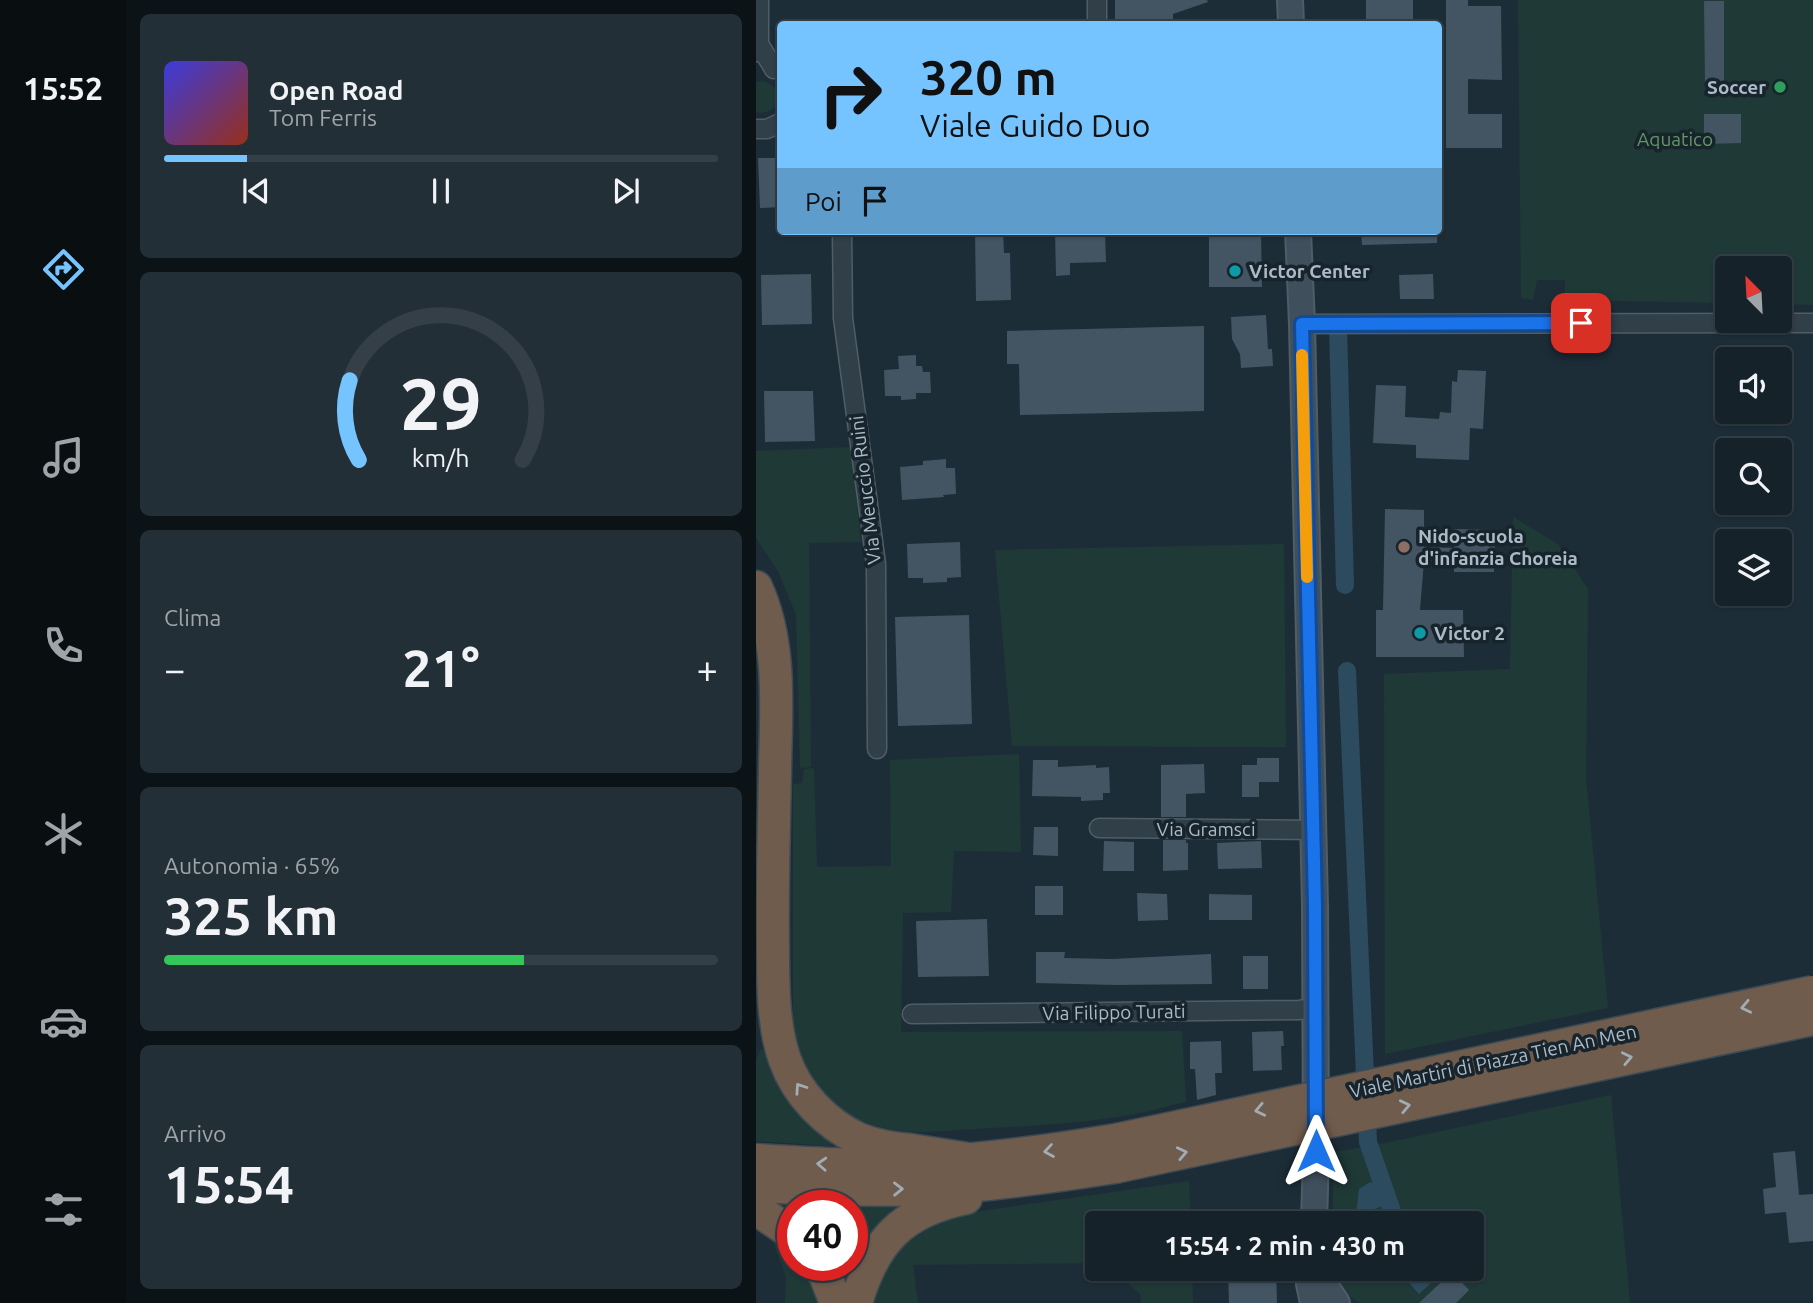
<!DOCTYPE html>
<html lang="it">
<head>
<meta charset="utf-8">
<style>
	:root { --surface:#16222a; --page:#232f36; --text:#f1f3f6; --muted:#9ea4a8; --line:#353f47; --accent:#76c4ff }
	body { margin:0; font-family:Ubuntu,sans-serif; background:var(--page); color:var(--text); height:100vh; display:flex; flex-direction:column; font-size:26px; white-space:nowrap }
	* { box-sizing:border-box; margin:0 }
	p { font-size:23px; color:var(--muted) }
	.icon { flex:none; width:38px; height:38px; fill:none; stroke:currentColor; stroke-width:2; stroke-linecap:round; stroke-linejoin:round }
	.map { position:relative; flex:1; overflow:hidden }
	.side { display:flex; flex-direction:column; gap:14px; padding:14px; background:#0c1317; width:630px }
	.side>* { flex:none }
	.banner { position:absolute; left:21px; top:21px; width:665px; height:214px; border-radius:7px; box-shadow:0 2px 5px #0004,0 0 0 2px var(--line); background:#76c4ff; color:#111; overflow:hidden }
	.needle { width:46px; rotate:336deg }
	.fabs { position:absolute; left:959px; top:256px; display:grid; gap:14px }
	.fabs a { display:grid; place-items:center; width:77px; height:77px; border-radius:7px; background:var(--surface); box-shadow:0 2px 5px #0004,0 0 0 2px var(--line); font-size:35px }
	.speed { position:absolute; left:21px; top:1190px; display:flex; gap:14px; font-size:35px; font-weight:700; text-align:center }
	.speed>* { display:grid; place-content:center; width:91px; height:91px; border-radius:50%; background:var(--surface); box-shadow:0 2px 5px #0004,0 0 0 2px var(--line); line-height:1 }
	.speed .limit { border:10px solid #d22; background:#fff; color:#111 }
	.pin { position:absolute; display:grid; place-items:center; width:60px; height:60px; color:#fff; margin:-30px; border-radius:14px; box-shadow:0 4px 10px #0006 }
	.me { position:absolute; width:77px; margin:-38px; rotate:0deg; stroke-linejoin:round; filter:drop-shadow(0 0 5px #0008) }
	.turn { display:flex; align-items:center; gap:24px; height:147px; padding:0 28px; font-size:32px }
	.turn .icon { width:91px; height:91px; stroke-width:2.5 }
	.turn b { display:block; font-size:49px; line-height:60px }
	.then { display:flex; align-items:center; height:66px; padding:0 28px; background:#0003; gap:14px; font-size:26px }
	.big { font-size:52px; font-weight:700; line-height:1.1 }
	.side .card { flex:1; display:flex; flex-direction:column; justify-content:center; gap:10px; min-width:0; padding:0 24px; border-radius:10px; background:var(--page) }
	.side .dial { align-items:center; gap:0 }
	.dial svg { height:182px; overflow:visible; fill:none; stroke:var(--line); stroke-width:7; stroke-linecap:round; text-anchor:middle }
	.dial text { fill:var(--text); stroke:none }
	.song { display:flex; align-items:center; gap:21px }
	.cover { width:84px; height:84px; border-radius:10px; background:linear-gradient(135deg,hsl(240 70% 55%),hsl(10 70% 35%)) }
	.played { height:7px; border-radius:4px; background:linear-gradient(90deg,var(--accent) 15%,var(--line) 15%) }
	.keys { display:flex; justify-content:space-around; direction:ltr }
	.heat { display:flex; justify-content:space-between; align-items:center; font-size:38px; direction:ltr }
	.charge { height:10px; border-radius:5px; background:linear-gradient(90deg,#34c759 65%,var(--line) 0) }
	.trip { position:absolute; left:329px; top:1211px; width:399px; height:70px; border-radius:7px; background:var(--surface); box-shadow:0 2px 5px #0004,0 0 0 2px var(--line); font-weight:700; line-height:70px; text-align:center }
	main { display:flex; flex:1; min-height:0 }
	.menu { display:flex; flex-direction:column; width:126px; justify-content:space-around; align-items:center; background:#090e11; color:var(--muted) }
	.menu .icon { width:49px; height:49px }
	.menu .on { color:var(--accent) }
	.menu b { font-size:32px; color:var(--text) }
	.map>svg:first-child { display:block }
	.green { fill:#1f3937 }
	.water { fill:#2d4b5f }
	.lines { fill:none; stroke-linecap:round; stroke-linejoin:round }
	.canal { stroke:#2d4b5f; stroke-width:18 }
	.building { fill:#435562 }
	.street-casing { stroke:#4f5d67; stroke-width:21 }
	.secondary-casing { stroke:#4f5d67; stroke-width:28 }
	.highway-casing { stroke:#3c4a53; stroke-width:35 }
	.street { stroke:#313f48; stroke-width:18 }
	.secondary { stroke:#3f4f5c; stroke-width:24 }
	.highway { stroke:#6f5c4d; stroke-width:32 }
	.highway-bridge-casing { stroke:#3c4a53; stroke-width:35; stroke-linecap:butt }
	.highway-bridge { stroke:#6f5c4d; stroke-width:32 }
	.oneway { stroke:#a2acb4 }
	.route-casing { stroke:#114b97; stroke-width:18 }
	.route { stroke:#1a73e8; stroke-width:12 }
	.slow { stroke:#f59e0b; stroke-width:12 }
	.leisure-dot { fill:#2e9e5b; stroke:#17242c; stroke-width:2.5 }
	.culture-dot { fill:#0f9aa8; stroke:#17242c; stroke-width:2.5 }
	.education-dot { fill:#8d6e63; stroke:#17242c; stroke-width:2.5 }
	.labels { text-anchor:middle; stroke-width:7; stroke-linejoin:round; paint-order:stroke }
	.poi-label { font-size:19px; font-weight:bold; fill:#abbac6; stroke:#17242c; text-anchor:start }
	.park-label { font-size:19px; fill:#619863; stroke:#17242c }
	.street-label { font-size:19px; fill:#abbac6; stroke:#17242c }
</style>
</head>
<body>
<main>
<nav class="menu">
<b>15:52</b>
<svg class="icon on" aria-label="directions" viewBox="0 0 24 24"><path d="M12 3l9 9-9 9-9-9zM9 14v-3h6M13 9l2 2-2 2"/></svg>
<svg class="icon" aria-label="music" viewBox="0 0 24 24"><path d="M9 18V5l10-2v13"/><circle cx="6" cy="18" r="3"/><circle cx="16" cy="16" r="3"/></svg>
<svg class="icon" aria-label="phone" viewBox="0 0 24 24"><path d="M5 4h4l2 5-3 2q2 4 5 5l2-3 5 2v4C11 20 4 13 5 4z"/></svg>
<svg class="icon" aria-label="climate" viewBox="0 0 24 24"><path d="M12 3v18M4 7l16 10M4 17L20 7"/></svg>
<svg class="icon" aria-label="car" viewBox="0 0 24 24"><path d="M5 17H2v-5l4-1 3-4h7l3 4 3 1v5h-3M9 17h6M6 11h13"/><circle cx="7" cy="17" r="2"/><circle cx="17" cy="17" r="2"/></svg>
<svg class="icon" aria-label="filters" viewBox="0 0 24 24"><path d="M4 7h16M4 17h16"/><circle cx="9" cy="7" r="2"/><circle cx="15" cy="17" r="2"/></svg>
</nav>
<section class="side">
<div class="card">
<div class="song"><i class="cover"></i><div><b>Open Road</b><p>Tom Ferris</p></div></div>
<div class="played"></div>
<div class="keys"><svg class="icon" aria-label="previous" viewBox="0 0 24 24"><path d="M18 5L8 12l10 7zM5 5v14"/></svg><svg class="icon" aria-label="pause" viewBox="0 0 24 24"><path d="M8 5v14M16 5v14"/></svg><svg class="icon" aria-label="next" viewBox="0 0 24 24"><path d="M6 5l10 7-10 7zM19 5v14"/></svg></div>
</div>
<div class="card dial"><svg viewBox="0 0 100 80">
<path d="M14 69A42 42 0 1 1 86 69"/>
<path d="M14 69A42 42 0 0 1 10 34" stroke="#76c4ff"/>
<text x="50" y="56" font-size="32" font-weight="700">29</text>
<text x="50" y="72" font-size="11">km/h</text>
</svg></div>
<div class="card"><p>Clima</p>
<div class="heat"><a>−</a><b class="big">21°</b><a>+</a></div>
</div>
<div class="card"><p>Autonomia · 65%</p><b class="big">325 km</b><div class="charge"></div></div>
<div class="card"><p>Arrivo</p><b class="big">15:54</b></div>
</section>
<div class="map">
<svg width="1057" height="1303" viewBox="0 0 1057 1303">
	<rect width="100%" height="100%" fill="#1d2d38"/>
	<path class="green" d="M762,0H1057V305L1024,304V268H971V303L809,300V280H781L777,300L765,298Z
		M7,81C31,88 24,116 0,112V82Z
		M95,447L105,542L53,543L55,767L44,768L40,615L22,571L0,538V451Z
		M757,517L802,544L832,589L830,778L852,1008L629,1054L628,674L754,669Z
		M526,544L528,545L530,747L256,746L239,550Z
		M263,754L265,852L198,851L195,912L147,913L145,1032L426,1031L430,1102C411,1106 392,1112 373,1115C323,1124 270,1126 219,1129C181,1131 147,1137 109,1122C72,1107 49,1073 37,1036V784L46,783L48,769L58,768L61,867L135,866L134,760Z
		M5,1049L10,1050L25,1088L36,1103L74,1140L76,1146L0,1141V1060Z
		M855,1095L874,1303H604C589,1294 580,1286 576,1269H716V1223H577V1152L620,1145Z
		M433,1181L435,1223H341V1263L157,1265L162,1303H116C129,1251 154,1238 198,1215Z
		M32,1202L151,1204L92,1298L71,1265H96V1206H37V1223L25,1212L26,1205Z
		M33,1238L37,1244V1265H52L69,1303H29L30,1277L16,1241Z
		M357,1269H436L437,1303H385L384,1294Z"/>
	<path class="water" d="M614,1182L619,1184L628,1205L614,1211L613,1223H599L603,1189Z
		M637,1212L639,1216L644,1213L652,1223H621V1219Z
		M641,1269H682L686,1273L663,1294Z"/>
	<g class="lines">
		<path class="canal" d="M582,328L589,585
			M591,671L612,1142L640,1223"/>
	</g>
	<path class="building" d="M359,0H451L452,2L417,14V24H359Z
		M610,0H657V24H610Z
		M690,0H712V6H745L746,80L712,79V114H746V148H690Z
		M948,1H968V83L949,85Z
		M948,114H985V143L948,144Z
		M2,158H24V207L4,208Z
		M219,231H247L248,253H254L255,300L220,301Z
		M299,231H349L350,262L314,263V275L300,276Z
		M453,231H505L506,287H453Z
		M605,231H681V243L606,245Z
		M55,274L56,324L6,325L5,275Z
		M677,274L678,299H644L643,275Z
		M510,315L512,349H516L517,366L485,368L484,354L476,339L475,317Z
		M448,326V411L264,415L263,364H251V331Z
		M160,355V366H166L167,372H174L175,393H160V399L145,400V396H129L128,370L143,369L142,356Z
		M702,370L730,371L727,429L714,428L713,460L660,458V445L617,443L620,385L650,386L649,417L683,419L684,412L695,413L696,381L701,382Z
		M8,391H57L59,441L9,442Z
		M190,459V468H199L200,494L187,495L188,497L146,500L144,467L167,465V461Z
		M629,509L668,510V547L698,548V529L739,530L738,572H698V561H668L664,610H707L708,657H620V610H627Z
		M204,542L205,577L191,578V582L167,583V578H152L151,544Z
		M213,615L216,724L142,726L139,617Z
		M501,758H523V782H503V797H486V765H501Z
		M277,760H302V767L340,765V768L353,767L354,793H347V800L325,801V797L276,796Z
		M448,764L449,793L430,794V817H405V765Z
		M278,827H302V856L277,855Z
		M407,840H430V843H432V870L407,871Z
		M348,841L378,842V871H347Z
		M505,841L506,868L462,869L461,843Z
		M279,886H307V915H279Z
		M381,893L411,894L412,920L382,921Z
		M453,894L496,895V920H453Z
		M231,919L233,976L162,977L160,921Z
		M280,952H309L308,958L356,959L455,954L456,984L360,985L280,983Z
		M487,956H512V989H487Z
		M527,1031L528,1046H525L526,1070L497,1071L496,1032Z
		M465,1041L466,1073H459L460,1095L441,1100L439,1069H434V1042Z
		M1039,1151L1043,1195L1057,1194V1241L1033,1243L1030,1212L1009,1214L1007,1189L1020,1187L1017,1153Z
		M472,1269H520L521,1303H473Z
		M696,1272L713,1290L700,1303H663Z"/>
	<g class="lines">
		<g class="street-casing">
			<path id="street" d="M341,0V24
				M3,44L18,69
				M0,52L3,44V0
				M0,129H11L24,123
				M86,231L87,318L120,564L121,749
				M546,324L1057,323
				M343,828L557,830
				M156,1014L543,1010L560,1008"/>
		</g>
		<g class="secondary-casing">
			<path id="secondary" d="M534,0L535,24
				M542,231L546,324L559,906L560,1154L558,1223
				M552,1269L553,1284L557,1303
				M566,1269L569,1285L581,1303"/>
		</g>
		<g class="highway-casing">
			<path id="highway" d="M0,587C26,643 20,709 19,769C18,829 16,889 17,949C17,984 17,1027 29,1060C41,1094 70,1124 103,1139C120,1146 137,1148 155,1150C174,1153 193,1156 212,1159
				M0,1160C47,1163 94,1166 140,1164C214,1162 287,1152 360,1140
				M0,1186C56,1189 111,1191 167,1189C231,1186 295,1177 359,1167
				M0,1209L37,1234
				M62,1265L69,1275L80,1303
				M100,1303C118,1241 146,1211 210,1198"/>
		</g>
		<use href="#street" class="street"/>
		<use href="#secondary" class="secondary"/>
		<use href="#highway" class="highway"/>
		<g class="highway-bridge-casing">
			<path id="highway-bridge" d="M360,1140L1057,992
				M359,1167L1057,1019"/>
		</g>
		<use href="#highway-bridge" class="highway-bridge"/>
	</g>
	<defs><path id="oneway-chevron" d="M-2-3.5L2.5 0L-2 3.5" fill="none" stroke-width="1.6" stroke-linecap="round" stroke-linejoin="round" transform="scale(1.75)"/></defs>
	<g class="oneway">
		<use href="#oneway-chevron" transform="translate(990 1007) rotate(168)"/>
		<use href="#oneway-chevron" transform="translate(871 1058) rotate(-12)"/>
		<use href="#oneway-chevron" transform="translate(44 1088) rotate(-124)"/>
		<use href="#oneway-chevron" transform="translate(649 1106) rotate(-12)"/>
		<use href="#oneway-chevron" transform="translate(504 1110) rotate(168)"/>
		<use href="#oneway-chevron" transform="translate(293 1151) rotate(171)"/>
		<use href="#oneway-chevron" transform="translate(426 1153) rotate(-12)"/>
		<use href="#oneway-chevron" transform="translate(66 1164) rotate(-177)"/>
		<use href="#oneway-chevron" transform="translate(142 1189) rotate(-1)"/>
	</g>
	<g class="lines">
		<g class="route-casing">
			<path id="route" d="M560,1151L559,906L546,324L825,323"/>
		</g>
		<use href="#route" class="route"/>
		<path class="slow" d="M546,355L551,577"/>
	</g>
	<circle class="leisure-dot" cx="1024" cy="87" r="7"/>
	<g class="culture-dot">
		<circle cx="479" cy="271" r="7"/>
		<circle cx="664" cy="633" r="7"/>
	</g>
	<circle class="education-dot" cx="648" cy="547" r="7"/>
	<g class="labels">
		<g class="poi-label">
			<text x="1010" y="94" text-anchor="end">Soccer</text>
			<text x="493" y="278">Victor Center</text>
			<text x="662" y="543">Nido-scuola<tspan x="662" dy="22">d'infanzia Choreia</tspan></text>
			<text x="678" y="640">Victor 2</text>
		</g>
		<g class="park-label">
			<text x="919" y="146">Aquatico</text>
		</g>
		<g class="street-label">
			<text transform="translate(109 490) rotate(-97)" y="7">Via Meuccio Ruini</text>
			<text x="450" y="836">Via Gramsci</text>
			<text transform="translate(358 1012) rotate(-1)" y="7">Via Filippo Turati</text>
			<text transform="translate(737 1061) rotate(-12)" y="7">Viale Martiri di Piazza Tien An Men</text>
		</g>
	</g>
</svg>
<div class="fabs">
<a><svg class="needle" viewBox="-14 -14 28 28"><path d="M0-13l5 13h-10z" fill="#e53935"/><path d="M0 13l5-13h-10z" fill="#9ea4a8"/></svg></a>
<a><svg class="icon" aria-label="sound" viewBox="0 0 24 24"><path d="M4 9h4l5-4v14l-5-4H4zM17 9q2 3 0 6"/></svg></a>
<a><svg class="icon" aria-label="search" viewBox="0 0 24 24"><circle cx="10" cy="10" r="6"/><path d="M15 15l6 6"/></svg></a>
<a><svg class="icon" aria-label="layers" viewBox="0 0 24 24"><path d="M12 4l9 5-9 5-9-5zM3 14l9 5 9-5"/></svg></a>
</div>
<div class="speed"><div class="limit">40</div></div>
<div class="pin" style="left:825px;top:323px;background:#d93025"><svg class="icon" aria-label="arrive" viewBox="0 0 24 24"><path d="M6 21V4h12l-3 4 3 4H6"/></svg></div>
<svg class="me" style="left:560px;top:1151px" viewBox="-20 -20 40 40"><path d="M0-17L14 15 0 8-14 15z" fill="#1a73e8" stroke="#fff" stroke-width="4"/></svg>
<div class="trip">15:54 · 2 min · 430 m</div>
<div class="banner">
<div class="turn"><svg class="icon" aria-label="right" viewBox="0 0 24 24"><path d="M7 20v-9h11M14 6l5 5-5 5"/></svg><div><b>320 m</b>Viale Guido Duo</div></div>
<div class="then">Poi<svg class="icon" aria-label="arrive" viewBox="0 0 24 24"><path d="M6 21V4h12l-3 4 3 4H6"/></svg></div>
</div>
</div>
</main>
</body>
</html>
